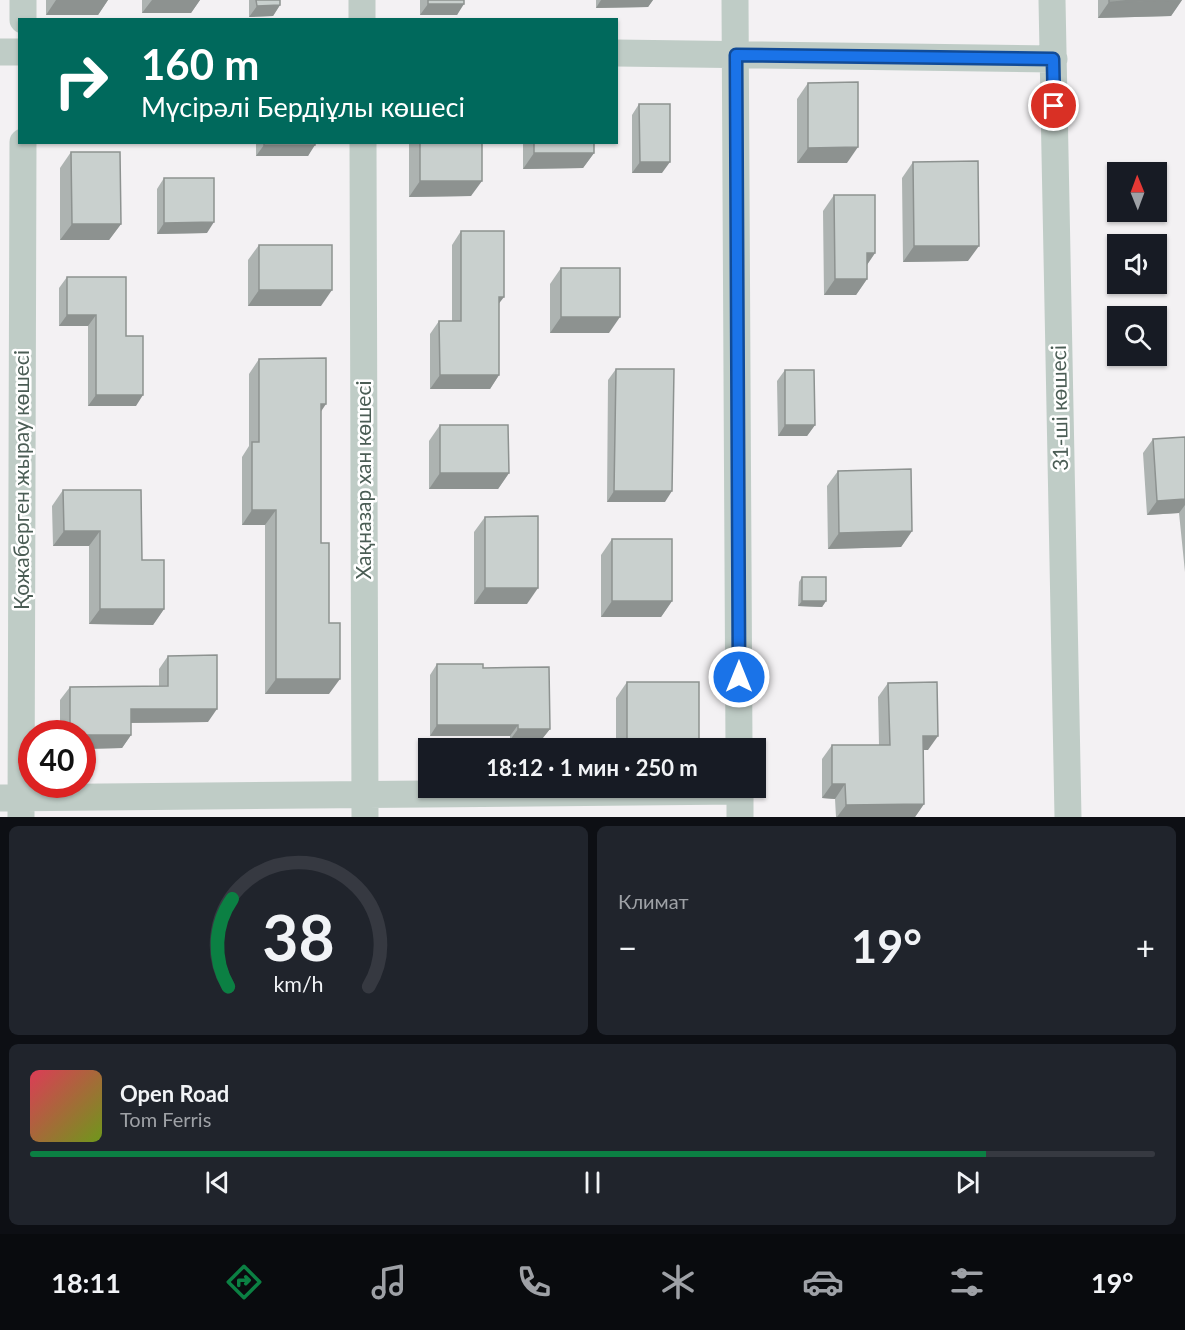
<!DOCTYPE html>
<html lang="ru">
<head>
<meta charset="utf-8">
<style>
	:root { --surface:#171b24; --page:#20242c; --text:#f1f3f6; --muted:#9ea1a6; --line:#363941; --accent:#0b8043 }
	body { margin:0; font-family:Lato,sans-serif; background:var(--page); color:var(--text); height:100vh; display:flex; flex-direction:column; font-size:22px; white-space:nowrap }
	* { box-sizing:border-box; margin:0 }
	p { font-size:20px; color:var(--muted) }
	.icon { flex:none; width:33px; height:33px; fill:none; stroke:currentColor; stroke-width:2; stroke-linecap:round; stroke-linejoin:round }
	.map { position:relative; height:817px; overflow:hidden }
	.side { display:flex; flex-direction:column; gap:9px; padding:9px; background:#0d0f14; flex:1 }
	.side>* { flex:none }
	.top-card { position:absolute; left:18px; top:18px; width:600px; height:126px; border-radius:0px; box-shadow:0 2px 4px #0004; background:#00695c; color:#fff; overflow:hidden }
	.needle { width:39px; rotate:359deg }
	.fabs { position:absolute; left:1107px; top:162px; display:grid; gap:12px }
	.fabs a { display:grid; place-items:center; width:60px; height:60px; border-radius:0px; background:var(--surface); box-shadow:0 2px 4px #0004; font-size:30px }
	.speed { position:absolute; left:18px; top:720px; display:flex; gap:12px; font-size:30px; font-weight:700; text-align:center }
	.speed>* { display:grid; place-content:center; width:78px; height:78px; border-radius:50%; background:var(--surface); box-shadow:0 2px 4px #0004; line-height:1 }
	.speed .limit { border:9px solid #d22; background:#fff; color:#111 }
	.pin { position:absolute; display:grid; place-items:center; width:51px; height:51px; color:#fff; margin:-26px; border:3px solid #fff; border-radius:50%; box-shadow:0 2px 6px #0007 }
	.me { position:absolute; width:66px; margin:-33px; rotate:0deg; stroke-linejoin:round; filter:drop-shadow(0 0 4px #0008) }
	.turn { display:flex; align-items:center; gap:21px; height:126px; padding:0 24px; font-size:27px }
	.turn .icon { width:78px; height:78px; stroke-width:2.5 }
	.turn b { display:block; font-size:42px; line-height:51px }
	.big { font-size:45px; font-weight:700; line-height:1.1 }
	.side .tile { flex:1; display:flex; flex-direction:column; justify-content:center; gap:9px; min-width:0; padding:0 21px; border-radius:9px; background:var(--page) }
	.side .dial { align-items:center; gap:0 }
	.dial svg { height:156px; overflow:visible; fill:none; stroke:var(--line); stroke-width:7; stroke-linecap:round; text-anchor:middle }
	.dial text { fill:var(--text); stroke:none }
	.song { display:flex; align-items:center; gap:18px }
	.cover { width:72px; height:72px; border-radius:9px; background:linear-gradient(135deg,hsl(350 70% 55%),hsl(80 70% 35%)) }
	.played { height:6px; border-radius:3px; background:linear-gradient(90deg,var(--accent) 85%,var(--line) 85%) }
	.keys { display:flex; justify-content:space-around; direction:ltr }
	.heat { display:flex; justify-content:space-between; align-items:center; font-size:33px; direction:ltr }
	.side .tiles { flex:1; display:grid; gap:9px; grid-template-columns:1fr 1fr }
	.tile:last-child { grid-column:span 2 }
	.trip { position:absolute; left:418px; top:738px; width:348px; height:60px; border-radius:0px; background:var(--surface); box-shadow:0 2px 4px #0004; font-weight:700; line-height:60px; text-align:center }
	.tabs { display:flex; height:96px; justify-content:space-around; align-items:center; background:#090b0e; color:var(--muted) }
	.tabs .icon { width:42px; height:42px }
	.tabs .current { color:var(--accent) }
	.tabs b { font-size:27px; color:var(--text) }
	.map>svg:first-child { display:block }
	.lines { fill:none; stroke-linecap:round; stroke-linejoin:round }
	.minor { stroke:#bfccc6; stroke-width:27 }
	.wall { fill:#adb3b1 }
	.shaded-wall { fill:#8d9290 }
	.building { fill:#c9d0ce; stroke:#8d9290; stroke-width:1.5 }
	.route-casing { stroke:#114b97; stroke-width:15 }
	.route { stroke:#1a73e8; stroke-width:10 }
	.labels { text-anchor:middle; stroke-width:5; stroke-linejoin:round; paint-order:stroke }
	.street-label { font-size:21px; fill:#4b5d55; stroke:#fff }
</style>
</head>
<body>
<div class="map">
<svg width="1185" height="817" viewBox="0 0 1185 817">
	<rect width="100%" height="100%" fill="#f3f1f3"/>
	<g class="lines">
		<path class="minor" d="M362,0V20
			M735,0L739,748
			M1052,0L1068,817
			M23,20V0
			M0,52H20
			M616,53L1054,59
			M363,142L365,817
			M0,798L740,791
			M21,817L23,142
			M740,817V788"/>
	</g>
	<path class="wall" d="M46,0H108L98,15H46Z
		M142,0H200L191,13H142Z
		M249,0H280V5L273,16L249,17Z
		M420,0H464L457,15H420Z
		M596,0H653L648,7L596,8Z
		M1098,0H1182L1171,16L1098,18Z
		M808,83L847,163H797V99Z
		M639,104L662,173H632V115Z
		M256,142H315L308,156H256Z
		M409,142H482L471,196L409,197Z
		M523,142H594V153L583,168L523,169Z
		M71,152L121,224L109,240H60V168Z
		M913,162L968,261L903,262L902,178Z
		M164,178L207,233L157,234V189Z
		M834,195L875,253L867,265V279L856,295H824L823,211Z
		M461,231L499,304V375L490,389H430V334L439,321H452V245Z
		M259,245L321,306H248V260Z
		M561,268L609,333H550V284Z
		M67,277L126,336L136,406H88V326H59V288Z
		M259,359L321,412V543L329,694H265V525H242V457L249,446V374Z
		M616,369L665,502H607L608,380Z
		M785,370L815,425L807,436H778L777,381Z
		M440,425L509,473L498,489H429V441Z
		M1185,437V572L1179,513L1147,515L1143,453L1153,439Z
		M838,471L912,531L901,547L828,549L827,486Z
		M63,490L142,560L164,609L153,625L89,624V546H53L52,506Z
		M485,517L527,604H474V532Z
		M612,539L672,601L661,617H601V555Z
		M802,577L826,601L822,607L798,606L799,582Z
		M168,656L208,722L131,723V735L122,748L82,749V734H60V700L70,687L159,686V669Z
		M437,664L483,668L550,729L542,739L510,740V736H430V675Z
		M627,682L699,740L693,748H616V698Z
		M888,683L928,750H924V804L915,817H836L835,799L822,798V759L832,745H879L878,697Z"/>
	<path class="shaded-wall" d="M56,0H108L98,15H46Z
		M152,0H200L191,13H142Z
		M601,0H653L648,7L596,8Z
		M1182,0L1171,16L1098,18L1109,2Z
		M428,4H464L457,15H420Z
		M280,5L273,16L249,17L257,6Z
		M264,145H315L308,156H256Z
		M858,147L847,163H797L808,148Z
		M534,153H594L583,168L523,169Z
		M640,162H670L662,173H632Z
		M420,181H482L471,196L409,197Z
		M214,222L207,233L157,234L164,223Z
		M72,224H121L109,240H60Z
		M914,246H979L968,261L903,262Z
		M867,253H875L864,269Z
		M835,279H867L856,295H824Z
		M259,290H332L321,306H248Z
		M499,297H504L494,310Z
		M67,315H96L88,326H59Z
		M561,317H620L609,333H550Z
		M440,375H499L490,389H430Z
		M96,395H143L136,406H88Z
		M321,404H326L316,419Z
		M785,425H815L807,436H778Z
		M440,473H509L498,489H429Z
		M614,491H672L665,502H607Z
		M1185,499V505L1179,513L1147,515L1157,501Z
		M252,510H276L265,525H242Z
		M64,531H100L89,546H53Z
		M912,531L901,547L828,549L839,533Z
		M485,588H538L527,604H474Z
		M612,601H672L661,617H601Z
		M802,601H826L822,607L798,606Z
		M100,609H164L153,625L89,624Z
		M276,679H340L329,694H265Z
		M131,709H217L208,722L121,723Z
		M437,725H518L510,736H430Z
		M518,729H550L542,739L510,740Z
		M82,735H131L122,748L82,749Z
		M923,736H938L928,750H913Z
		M627,740H699L693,748H621Z
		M832,784H845L835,799L822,798Z
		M924,804L915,817H837L846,805Z"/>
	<path class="building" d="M256,0H280V5L257,6Z
		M428,0H464V4H428Z
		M1109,0H1179L1109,2Z
		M858,82V147L808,148V83Z
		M639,104H670V162H640Z
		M264,142H315V145H264Z
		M420,142H482V181H420Z
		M534,142H594V153H534Z
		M71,152H120L121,224H72Z
		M978,161L979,246H914L913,162Z
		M164,178H214V222L164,223Z
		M834,195H875V253H867V279H835Z
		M461,231H504V297H499V375H440L439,321H461Z
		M259,245H332V290H259Z
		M561,268H620V317H561Z
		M67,277H126V336H143V395H96V315H67Z
		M326,358V404H321V543H329V623H340V679H276V510H252V442H259V359Z
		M616,369H674L672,491H614Z
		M785,370H814L815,425H785Z
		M440,425H508L509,473H440Z
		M1185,437V499L1157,501L1153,439Z
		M911,469L912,531L839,533L838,471Z
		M63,490H141L142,560H164V609H100V531H64Z
		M538,516V588H485V517Z
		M612,539H672V601H612Z
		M802,577H826V601H802Z
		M217,655V709H131V735H82V734H70V687L168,686V656Z
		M437,664H483V668L549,667L550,729H518V725H437Z
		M627,682H699V740H627Z
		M937,682L938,736H923L924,804L846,805L845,784H832V745H890L888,683Z"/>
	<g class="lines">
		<g class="route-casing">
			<path id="route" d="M739,677L736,55L1053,59L1054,106"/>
		</g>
		<use href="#route" class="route"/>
	</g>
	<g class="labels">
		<g class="street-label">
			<text transform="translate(1060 408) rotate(-91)" y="7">31-ші көшесі</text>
			<text transform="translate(22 480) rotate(-90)" y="7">Қожаберген жырау көшесі</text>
			<text transform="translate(364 480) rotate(-90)" y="7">Хақназар хан көшесі</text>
		</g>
	</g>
</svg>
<div class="fabs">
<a><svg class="needle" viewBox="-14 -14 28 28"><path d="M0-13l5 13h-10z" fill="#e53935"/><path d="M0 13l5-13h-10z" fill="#9ea1a6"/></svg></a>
<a><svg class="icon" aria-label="sound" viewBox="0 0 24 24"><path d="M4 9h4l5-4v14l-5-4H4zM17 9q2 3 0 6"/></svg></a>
<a><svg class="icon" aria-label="search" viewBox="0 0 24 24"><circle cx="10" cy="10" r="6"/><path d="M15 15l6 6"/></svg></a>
</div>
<div class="speed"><div class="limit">40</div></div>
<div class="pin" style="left:1054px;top:106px;background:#d93025"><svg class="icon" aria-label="arrive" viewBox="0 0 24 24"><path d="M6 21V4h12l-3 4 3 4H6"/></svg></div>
<svg class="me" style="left:739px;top:677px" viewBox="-20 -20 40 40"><circle r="17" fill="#1a73e8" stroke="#fff" stroke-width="3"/><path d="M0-11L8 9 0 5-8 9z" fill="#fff"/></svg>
<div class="trip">18:12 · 1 мин · 250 m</div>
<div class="top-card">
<div class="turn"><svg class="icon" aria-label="right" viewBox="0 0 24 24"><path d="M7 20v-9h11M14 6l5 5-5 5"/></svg><div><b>160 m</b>Мүсірәлі Бердіұлы көшесі</div></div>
</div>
</div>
<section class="side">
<div class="tiles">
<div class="tile dial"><svg viewBox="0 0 100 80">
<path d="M14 69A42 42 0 1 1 86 69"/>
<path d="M14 69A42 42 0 0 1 16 24" stroke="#0b8043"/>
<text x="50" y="56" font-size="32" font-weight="700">38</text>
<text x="50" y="72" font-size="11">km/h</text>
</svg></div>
<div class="tile"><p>Климат</p>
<div class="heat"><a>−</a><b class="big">19°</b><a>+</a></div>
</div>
<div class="tile">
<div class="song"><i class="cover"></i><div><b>Open Road</b><p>Tom Ferris</p></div></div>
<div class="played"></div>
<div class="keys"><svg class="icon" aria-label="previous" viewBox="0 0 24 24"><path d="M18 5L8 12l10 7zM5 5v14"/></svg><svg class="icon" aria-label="pause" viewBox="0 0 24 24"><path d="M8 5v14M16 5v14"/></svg><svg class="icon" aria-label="next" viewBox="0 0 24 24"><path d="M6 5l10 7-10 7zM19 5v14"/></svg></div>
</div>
</div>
</section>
<nav class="tabs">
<b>18:11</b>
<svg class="icon current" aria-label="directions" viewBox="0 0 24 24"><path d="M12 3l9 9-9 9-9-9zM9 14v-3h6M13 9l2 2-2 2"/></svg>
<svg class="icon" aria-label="music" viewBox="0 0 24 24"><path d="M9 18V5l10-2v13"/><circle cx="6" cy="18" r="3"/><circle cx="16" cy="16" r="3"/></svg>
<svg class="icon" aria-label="phone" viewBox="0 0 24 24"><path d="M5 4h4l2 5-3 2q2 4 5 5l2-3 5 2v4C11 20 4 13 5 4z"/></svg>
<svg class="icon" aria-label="climate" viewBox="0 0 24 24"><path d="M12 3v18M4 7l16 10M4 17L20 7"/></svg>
<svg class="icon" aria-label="car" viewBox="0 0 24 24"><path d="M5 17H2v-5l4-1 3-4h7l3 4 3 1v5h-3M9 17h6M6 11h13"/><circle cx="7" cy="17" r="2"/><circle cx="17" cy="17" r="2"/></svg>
<svg class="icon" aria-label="filters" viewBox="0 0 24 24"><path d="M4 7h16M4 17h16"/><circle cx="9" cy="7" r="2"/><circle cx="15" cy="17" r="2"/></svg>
<b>19°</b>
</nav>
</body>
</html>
